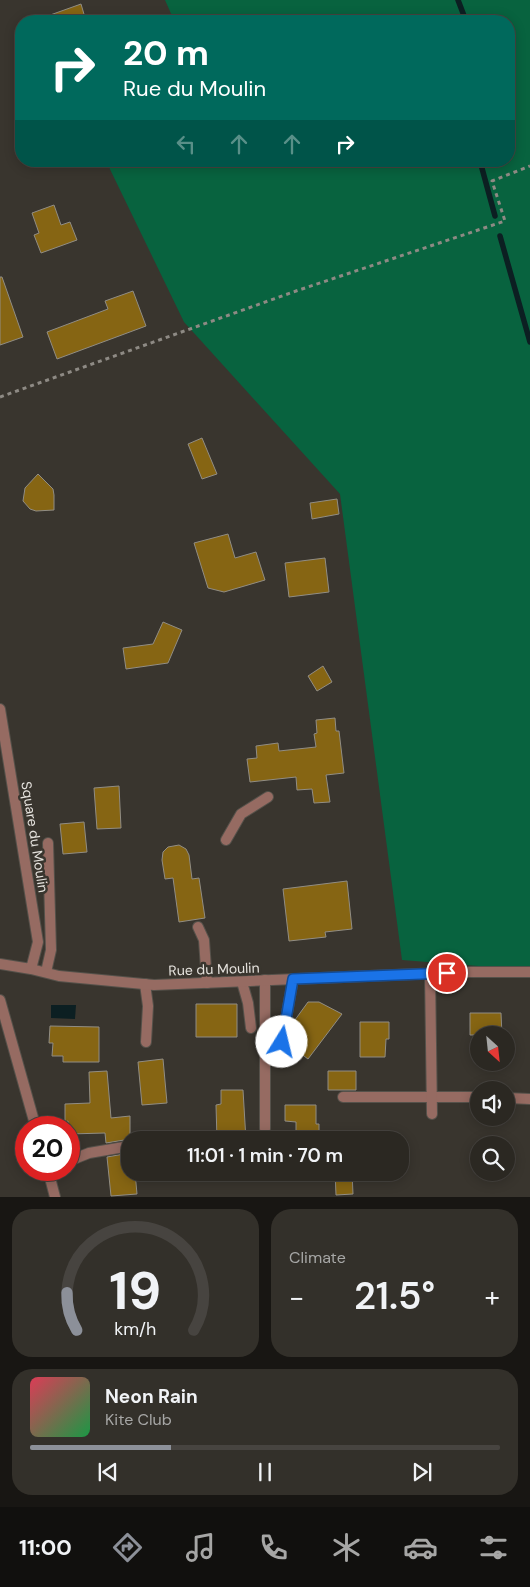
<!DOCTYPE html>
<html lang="en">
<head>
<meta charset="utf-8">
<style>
	:root { --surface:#2b2822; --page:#33302a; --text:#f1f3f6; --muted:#a6a6a5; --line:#474440; --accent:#8c9099 }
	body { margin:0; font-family:"DM Sans",sans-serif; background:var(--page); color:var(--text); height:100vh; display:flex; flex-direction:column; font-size:19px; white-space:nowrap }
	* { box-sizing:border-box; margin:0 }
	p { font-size:16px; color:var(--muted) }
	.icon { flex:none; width:28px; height:28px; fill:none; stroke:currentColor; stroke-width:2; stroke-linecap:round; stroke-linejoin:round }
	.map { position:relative; height:1197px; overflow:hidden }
	.panel { display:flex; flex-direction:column; gap:12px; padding:12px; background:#181613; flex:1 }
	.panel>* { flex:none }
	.guide { position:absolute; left:15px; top:15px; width:500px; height:152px; border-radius:20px; box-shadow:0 2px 12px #0003,0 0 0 1px var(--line); background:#00695c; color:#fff; overflow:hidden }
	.needle { width:32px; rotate:153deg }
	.controls { position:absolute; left:470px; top:1026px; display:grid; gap:10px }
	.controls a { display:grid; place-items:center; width:45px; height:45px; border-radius:50%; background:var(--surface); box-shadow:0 2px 12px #0003,0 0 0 1px var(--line); font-size:25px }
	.speed { position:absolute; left:15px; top:1116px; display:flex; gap:10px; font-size:25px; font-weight:700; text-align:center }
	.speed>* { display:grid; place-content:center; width:65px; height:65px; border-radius:50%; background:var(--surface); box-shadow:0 2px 12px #0003,0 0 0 1px var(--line); line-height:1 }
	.speed .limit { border:8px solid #d22; background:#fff; color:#111 }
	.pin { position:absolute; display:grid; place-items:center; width:42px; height:42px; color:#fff; margin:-21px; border:2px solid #fff; border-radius:50%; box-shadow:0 1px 5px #0007 }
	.me { position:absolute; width:55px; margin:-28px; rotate:9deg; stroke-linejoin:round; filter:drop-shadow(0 0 4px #0008) }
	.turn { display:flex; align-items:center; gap:18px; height:105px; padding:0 25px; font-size:22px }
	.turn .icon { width:65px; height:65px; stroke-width:2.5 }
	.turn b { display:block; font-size:35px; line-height:42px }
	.lanes { display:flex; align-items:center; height:48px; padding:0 25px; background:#0003; justify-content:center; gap:25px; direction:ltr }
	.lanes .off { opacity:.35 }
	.big { font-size:38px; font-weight:600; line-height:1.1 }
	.panel .widget { flex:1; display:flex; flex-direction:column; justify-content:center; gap:8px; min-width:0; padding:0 18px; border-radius:20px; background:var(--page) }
	.panel .dial { align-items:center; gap:0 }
	.dial svg { height:130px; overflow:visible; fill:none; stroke:var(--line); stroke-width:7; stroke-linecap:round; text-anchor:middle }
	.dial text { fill:var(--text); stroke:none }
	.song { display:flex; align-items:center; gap:15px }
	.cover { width:60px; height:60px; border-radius:8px; background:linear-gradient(135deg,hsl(350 70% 55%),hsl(140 70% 35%)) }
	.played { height:5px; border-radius:2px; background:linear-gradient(90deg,var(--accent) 30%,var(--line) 30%) }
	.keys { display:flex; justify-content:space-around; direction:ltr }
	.heat { display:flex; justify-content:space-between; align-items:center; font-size:28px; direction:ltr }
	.panel .tiles { flex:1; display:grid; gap:12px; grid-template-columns:1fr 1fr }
	.widget:last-child { grid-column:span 2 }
	.trip { position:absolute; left:121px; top:1131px; width:288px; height:50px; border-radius:20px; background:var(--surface); box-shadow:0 2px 12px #0003,0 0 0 1px var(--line); font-weight:600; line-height:50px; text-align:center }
	.dock { display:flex; height:80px; justify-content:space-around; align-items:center; background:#11100e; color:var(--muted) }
	.dock .icon { width:35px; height:35px }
	.dock .on { color:var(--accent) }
	.dock b { font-size:22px; color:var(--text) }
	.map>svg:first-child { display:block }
	.green { fill:#08633f }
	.water { fill:#0c1f22 }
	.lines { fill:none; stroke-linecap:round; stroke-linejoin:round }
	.stream { stroke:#0c1f22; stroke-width:5.5 }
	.building { fill:#866513; stroke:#918d84 }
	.lane-casing { stroke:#55514a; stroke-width:12 }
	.street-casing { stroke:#55514a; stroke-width:12 }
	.path { stroke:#8e8a84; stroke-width:3; stroke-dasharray:4 4; stroke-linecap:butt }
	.lane { stroke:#966b62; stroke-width:10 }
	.street { stroke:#966b62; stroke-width:10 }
	.route-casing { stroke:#114b97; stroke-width:12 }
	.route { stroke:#1a73e8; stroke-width:9 }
	.labels { text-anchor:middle; stroke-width:5; stroke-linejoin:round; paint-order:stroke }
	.street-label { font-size:14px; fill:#e5e2dd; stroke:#39352e }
</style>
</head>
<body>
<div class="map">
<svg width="530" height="1197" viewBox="0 0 530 1197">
	<rect width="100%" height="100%" fill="#39352e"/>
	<path class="green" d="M165,0H530V970L402,960L340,494L184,322L106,161H509V21H167L173,18Z"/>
	<path class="water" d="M51,1005H76L75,1019L51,1018Z"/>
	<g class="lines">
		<path class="stream" d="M458,0L466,21
			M480,161L495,216
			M500,236L530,342"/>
	</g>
	<path class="building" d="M81,4L86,21H39V19Z
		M54,205L61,225L70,222L77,240L41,253L34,235L39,233L32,213Z
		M0,277H2L23,337L0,345Z
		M133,291L146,326L57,359L47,332L108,309L105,301Z
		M202,438L217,474L202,479L188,444Z
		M38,474L53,489L54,495V510L36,511L30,509L23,501L25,488Z
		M337,499L339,514L312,519L310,503Z
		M228,534L235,558L256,552L265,580L224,592L208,588L194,543Z
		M325,558L329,592L289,597L285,563Z
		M163,622L182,630L168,663L126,669L123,648L153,644Z
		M323,666L332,682L317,691L308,676Z
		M335,718L336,731H339L344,773L326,775L330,802L314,803L312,789L297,790L296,777L250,782L247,759L257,758L256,746L278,743L279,751L316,747L314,734L317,733L316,720Z
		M119,786L121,828L97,829L94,788Z
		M84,822L87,852L63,854L60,824Z
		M179,845L186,849L189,855L192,879L199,878L205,918L179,922L173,878L165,879L162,860L163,852L168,847Z
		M347,881L352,929L325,932L326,937L289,941L283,889Z
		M308,1002H319L342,1014L308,1059L293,1048L289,1041L298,1029L292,1024Z
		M196,1004H237V1037H196Z
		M470,1013H501L502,1035H470Z
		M360,1022H389V1039H386L385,1057H360Z
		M50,1026L99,1027V1062H63V1056H52L53,1043H49Z
		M163,1059L167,1103L142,1105L138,1062Z
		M107,1071L111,1118L130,1116V1139L106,1143L105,1133L69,1134L68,1121L65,1122V1104L90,1103L89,1072Z
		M328,1071H356V1090H328Z
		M221,1090H243L246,1140H217L216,1105L221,1104Z
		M285,1105H316V1124H319V1140H296V1122L285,1121Z
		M130,1153V1172H135L137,1194L111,1196L107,1157Z
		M335,1172H352L353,1194L336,1195Z"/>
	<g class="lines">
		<g class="lane-casing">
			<path id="lane" d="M226,840L241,814L268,797
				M198,927L204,940L207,983
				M46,972L51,950L48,843
				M242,982L248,1003L251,1028
				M145,984L148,1006L146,1042
				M289,1057L282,1042L293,979
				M343,1097H479
				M506,1098L530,1099
				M265,1129V980
				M69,1161L89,1153L130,1146"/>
		</g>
		<g class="street-casing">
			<path id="street" d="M0,709L38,942L31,969
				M0,964L31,969L59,976L154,985L464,972H530
				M430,973L432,1114
				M0,1000L36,1128
				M48,1170L55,1197"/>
		</g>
		<path class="path" d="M0,397L296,291L505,221L492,181L530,166"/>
		<use href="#lane" class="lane"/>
		<use href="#street" class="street"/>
	</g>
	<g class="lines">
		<g class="route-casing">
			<path id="route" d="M282,1042L293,979L447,973"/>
		</g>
		<use href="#route" class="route"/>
	</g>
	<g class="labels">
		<g class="street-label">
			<text transform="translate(35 837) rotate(81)" y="5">Square du Moulin</text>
			<text transform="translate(214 969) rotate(-2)" y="5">Rue du Moulin</text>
		</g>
	</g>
</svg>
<div class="controls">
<a><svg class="needle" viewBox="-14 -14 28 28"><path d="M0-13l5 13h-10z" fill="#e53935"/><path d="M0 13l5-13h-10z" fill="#a6a6a5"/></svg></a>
<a><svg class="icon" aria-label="sound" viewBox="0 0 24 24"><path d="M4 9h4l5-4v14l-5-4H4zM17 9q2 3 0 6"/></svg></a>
<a><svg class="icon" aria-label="search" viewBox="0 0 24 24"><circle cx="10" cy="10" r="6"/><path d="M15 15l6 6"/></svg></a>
</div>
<div class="speed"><div class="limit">20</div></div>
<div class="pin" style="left:447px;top:973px;background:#d93025"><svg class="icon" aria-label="arrive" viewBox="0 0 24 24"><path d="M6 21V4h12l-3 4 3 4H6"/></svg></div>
<svg class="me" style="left:282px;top:1042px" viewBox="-20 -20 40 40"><circle r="19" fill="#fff"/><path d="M0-13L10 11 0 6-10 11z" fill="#1a73e8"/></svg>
<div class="trip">11:01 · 1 min · 70 m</div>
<div class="guide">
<div class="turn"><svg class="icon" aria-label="right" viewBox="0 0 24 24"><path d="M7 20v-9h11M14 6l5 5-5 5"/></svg><div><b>20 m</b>Rue du Moulin</div></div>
<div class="lanes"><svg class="icon off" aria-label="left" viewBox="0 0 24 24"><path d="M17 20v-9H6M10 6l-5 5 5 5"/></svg><svg class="icon off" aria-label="ahead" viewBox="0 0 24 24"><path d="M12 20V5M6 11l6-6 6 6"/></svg><svg class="icon off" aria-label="ahead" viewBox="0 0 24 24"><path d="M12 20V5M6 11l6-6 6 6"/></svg><svg class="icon" aria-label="right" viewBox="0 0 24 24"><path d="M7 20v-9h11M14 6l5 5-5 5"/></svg></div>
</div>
</div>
<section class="panel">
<div class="tiles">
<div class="widget dial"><svg viewBox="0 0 100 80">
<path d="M14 69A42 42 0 1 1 86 69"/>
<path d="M14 69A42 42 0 0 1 8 46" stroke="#8c9099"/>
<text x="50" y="56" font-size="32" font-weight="700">19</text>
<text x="50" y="72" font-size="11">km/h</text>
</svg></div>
<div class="widget"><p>Climate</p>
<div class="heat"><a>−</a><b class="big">21.5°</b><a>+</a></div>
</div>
<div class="widget">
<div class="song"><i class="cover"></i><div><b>Neon Rain</b><p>Kite Club</p></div></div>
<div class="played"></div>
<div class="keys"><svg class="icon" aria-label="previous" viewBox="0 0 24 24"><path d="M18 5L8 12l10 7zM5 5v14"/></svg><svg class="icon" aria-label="pause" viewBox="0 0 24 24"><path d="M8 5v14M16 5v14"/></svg><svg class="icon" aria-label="next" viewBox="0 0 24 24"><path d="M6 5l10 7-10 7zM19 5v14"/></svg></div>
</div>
</div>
</section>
<nav class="dock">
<b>11:00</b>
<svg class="icon on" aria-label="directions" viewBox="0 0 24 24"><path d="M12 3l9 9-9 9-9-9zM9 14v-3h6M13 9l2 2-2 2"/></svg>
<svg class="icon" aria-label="music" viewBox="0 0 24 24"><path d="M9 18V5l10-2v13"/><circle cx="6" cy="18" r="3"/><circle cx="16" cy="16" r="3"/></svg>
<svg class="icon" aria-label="phone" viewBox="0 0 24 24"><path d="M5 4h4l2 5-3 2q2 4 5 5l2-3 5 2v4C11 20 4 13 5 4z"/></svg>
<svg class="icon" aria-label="climate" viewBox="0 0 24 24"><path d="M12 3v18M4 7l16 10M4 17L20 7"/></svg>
<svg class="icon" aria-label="car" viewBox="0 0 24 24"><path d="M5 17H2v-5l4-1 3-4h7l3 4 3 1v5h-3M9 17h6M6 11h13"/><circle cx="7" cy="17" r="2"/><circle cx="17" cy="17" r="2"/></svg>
<svg class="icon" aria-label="filters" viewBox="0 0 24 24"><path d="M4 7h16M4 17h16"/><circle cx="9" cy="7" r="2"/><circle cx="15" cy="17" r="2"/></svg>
</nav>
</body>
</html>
